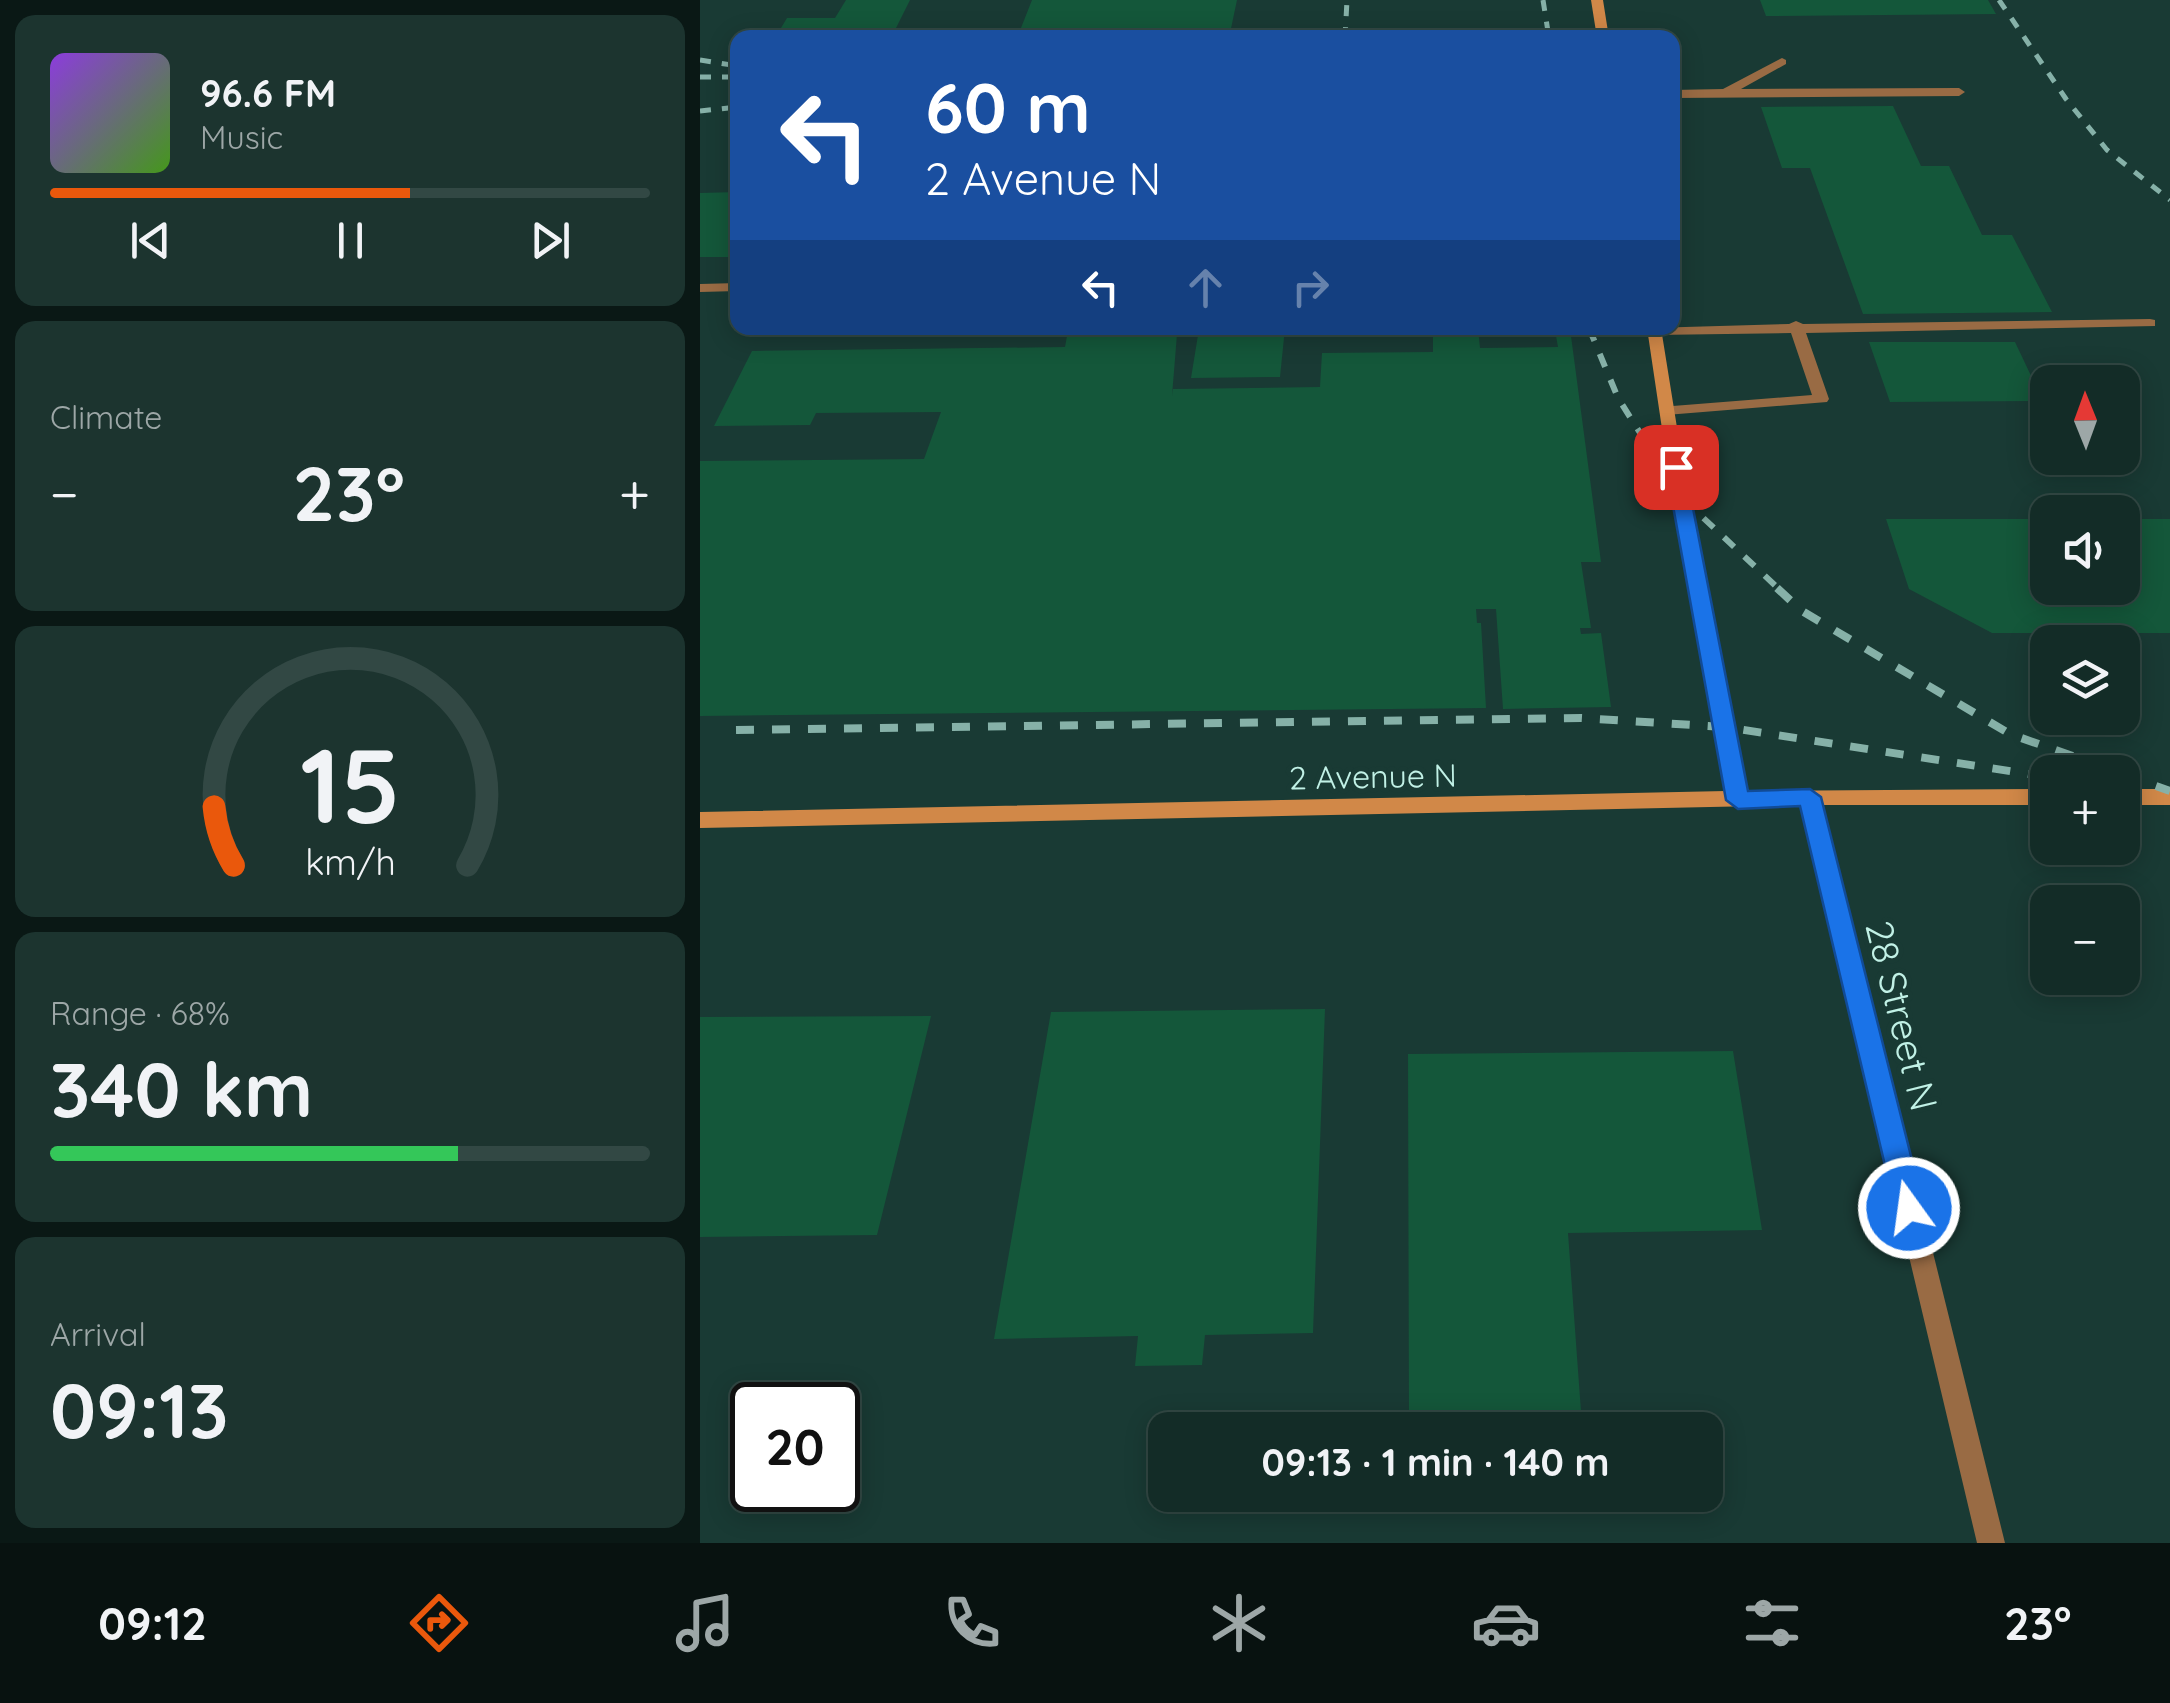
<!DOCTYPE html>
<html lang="en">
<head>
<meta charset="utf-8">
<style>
	:root { --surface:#132c27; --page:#1c342f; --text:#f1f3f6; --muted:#9da7a7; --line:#324844; --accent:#ea580c }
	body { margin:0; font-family:Quicksand,sans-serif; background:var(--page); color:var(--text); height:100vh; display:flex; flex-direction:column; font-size:38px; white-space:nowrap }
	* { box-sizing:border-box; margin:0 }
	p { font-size:32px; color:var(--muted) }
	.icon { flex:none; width:55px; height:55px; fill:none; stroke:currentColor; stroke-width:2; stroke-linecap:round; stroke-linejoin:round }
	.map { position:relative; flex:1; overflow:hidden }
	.drawer { display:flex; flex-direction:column; gap:15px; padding:15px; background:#0a1815; width:700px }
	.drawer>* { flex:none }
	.top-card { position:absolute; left:30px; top:30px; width:950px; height:305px; border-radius:20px; box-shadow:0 5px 25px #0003,0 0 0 2px var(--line); background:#1a4fa0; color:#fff; overflow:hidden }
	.needle { width:65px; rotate:359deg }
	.controls { position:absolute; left:1330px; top:365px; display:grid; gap:20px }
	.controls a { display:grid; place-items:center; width:110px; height:110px; border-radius:20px; background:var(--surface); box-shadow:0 5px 25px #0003,0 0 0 2px var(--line); font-size:50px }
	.speed { position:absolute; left:30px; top:1382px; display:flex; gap:20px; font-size:50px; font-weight:700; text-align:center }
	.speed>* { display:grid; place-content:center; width:130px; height:130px; border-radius:50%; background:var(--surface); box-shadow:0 5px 25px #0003,0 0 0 2px var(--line); line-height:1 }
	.speed .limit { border:5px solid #111; border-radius:15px; background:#fff; color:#111 }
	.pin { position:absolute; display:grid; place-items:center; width:85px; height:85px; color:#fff; margin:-42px; border-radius:20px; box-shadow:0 5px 15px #0006 }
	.me { position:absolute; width:110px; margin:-55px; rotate:346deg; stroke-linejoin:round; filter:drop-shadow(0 0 8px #0008) }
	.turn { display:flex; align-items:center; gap:35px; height:210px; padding:0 30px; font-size:45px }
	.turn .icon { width:130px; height:130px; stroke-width:2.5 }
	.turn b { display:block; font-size:70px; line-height:85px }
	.lanes { display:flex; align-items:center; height:95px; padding:0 30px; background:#0003; justify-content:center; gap:50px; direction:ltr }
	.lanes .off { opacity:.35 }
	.big { font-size:75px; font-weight:700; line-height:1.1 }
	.drawer .tile { flex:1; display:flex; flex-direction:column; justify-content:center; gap:15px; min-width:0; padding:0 35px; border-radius:20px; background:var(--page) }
	.drawer .dial { align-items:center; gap:0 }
	.dial svg { height:260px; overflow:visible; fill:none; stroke:var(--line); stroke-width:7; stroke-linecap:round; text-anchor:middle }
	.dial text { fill:var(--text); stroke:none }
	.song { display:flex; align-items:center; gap:30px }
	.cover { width:120px; height:120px; border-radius:15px; background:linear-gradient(135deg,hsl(270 70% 55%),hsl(100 70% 35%)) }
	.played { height:10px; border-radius:5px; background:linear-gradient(90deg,var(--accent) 60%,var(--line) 60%) }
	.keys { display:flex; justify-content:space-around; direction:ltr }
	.heat { display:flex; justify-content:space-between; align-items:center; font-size:55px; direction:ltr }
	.charge { height:15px; border-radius:8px; background:linear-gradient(90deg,#34c759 68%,var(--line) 0) }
	.trip { position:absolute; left:448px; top:1412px; width:575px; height:100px; border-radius:20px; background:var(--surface); box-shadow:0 5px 25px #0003,0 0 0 2px var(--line); font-weight:700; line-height:100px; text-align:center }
	.dock { display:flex; height:160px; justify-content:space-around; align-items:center; background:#081210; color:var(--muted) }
	.dock .icon { width:70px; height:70px }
	.dock .current { color:var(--accent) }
	.dock b { font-size:45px; color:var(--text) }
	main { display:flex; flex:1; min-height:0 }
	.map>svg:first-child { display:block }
	.building { fill:#14573a }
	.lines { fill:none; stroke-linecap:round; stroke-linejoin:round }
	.lane { fill:#996b44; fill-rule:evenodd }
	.street { fill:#996b44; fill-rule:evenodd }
	.secondary { fill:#d18848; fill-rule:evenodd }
	.rail-far2 { stroke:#86b1a8; stroke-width:5; stroke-dasharray:11 11; stroke-linecap:butt }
	.rail-far1 { stroke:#86b1a8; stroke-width:6; stroke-dasharray:14 14; stroke-linecap:butt }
	.rail { stroke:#86b1a8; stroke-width:8; stroke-dasharray:18 18; stroke-linecap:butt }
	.route { fill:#1a73e8; stroke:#114b97; stroke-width:2.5 }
	.labels { text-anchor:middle; stroke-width:10; stroke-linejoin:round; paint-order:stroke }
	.street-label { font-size:32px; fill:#c1f1e6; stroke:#193a34 }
	.near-street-label { font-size:38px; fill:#c1f1e6; stroke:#193a34 }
</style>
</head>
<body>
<main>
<section class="drawer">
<div class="tile">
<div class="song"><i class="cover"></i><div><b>96.6 FM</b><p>Music</p></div></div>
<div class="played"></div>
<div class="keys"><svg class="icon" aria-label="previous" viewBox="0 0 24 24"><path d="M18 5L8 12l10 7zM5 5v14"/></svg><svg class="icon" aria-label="pause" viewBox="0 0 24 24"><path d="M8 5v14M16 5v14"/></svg><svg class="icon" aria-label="next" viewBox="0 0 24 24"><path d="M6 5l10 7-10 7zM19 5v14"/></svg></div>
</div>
<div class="tile"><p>Climate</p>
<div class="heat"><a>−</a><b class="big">23°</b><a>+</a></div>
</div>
<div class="tile dial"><svg viewBox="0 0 100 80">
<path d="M14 69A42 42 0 1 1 86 69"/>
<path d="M14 69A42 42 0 0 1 8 51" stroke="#ea580c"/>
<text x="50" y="56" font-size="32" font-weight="700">15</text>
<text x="50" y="72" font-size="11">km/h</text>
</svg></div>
<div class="tile"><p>Range · 68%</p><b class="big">340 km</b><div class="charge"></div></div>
<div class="tile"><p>Arrival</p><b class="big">09:13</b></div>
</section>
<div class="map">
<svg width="1470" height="1543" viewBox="0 0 1470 1543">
	<rect width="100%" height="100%" fill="#193a34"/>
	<path class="building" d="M146,0H210L191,38H75L87,18H135Z
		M332,0H537L529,38H317Z
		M1060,0H1288L1296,14L1066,16Z
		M1193,106L1221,166H1249L1282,235H1312L1352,312L1163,314L1110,168H1082L1061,107Z
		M38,192V257H0V193Z
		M585,328L580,377L491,378L499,329Z
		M733,328H778L780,348L858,347L856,336H871L901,562H881L891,628H880L881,634L901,633L911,707L803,709L796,609H776L777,623H781L786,708L0,716V461L224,459L241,412L116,413L110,425L14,426L52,351L365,347L367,336L477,334L472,396L473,389L620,387L622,353L733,352Z
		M1169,342H1315L1343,401L1190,402Z
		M1186,519H1348V588H1422V519H1470V633H1292L1209,589Z
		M625,1009L613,1333L505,1335L502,1365L435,1366L438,1336L294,1339L351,1012Z
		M231,1016L177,1235L0,1237V1017Z
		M1033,1051L1062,1230L868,1233L882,1425L709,1427L708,1054Z"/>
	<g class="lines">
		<path class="lane" d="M1082,58L1086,60V64L1041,89L1259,88L1265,92L1259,96L972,98V90L1023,89Z
			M1450,319L1455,320V326L1106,333L1129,399L1127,402L966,415L960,413V407L1112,395L1091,333L954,335L947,331L950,328L1089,324L1096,321L1103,324Z
			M1110,789L1117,792L1120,797L1305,1543H1277L1100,797L1103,792Z"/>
		<path class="street" d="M38,283V291L0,292V284Z"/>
		<path class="secondary" d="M891,0H903L909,38H897Z
			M947,328H961L988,496L1046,791L1348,789V805H1110L0,828V812L1026,791L972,496Z
			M1422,789H1470V805H1422Z"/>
		<path class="rail-far2" d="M843,0L849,38
			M1299,0L1366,99L1407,150L1470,200
			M645,38L647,0
			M0,60L38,66
			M0,77H38
			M0,111L38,107"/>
		<path class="rail-far1" d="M889,328L918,398L980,496L1080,590"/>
		<path class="rail" d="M1077,588L1102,611L1310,734L1418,772
			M36,730L881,718L1025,727L1348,777
			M1422,774L1470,791"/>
	</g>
	<path class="route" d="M976,461L985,467L1048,791L1110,789L1121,797L1224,1208L1219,1217L1209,1221L1199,1217L1195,1208L1100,806L1038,809L1026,800L966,467Z"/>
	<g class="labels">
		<g class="street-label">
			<text transform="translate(673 777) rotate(-1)" y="11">2 Avenue N</text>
		</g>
		<g class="near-street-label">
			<text transform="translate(1201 1016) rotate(76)" y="13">28 Street N</text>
		</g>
	</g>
</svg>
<div class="controls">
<a><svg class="needle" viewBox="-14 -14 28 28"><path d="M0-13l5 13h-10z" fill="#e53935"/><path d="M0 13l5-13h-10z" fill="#9da7a7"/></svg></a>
<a><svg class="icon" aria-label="sound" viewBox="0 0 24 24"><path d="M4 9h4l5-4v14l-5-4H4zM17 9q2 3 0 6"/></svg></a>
<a><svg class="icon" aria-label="layers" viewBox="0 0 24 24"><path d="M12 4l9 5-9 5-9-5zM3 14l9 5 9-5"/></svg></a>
<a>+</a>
<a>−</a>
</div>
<div class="speed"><div class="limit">20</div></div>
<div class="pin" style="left:976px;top:467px;background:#d93025"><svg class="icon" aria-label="arrive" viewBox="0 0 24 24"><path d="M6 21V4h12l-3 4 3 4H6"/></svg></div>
<svg class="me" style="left:1209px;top:1208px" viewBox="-20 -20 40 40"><circle r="17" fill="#1a73e8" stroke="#fff" stroke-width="3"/><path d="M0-11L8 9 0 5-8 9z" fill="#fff"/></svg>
<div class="trip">09:13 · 1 min · 140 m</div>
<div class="top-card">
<div class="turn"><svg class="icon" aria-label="left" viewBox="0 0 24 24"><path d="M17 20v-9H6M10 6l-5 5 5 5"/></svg><div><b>60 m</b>2 Avenue N</div></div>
<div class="lanes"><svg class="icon" aria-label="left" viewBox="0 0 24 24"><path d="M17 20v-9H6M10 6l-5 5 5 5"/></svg><svg class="icon off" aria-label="ahead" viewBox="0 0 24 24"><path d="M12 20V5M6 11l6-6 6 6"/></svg><svg class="icon off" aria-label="right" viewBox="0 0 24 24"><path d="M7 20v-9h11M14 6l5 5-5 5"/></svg></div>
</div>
</div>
</main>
<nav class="dock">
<b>09:12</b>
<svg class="icon current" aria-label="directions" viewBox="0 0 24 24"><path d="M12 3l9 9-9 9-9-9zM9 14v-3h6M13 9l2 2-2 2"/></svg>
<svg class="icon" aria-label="music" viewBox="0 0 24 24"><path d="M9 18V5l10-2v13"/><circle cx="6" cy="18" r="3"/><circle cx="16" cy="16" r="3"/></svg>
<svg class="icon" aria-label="phone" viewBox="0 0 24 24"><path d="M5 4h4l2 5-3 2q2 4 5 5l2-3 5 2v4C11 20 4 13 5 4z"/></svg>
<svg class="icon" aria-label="climate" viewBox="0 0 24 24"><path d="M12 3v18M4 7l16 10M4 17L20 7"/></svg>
<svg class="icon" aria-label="car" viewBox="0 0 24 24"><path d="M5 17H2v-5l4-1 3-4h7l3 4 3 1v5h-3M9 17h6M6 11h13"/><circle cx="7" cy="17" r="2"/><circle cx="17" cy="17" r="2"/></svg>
<svg class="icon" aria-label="filters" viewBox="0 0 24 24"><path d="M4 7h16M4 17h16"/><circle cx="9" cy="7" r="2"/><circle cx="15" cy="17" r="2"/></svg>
<b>23°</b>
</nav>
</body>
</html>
